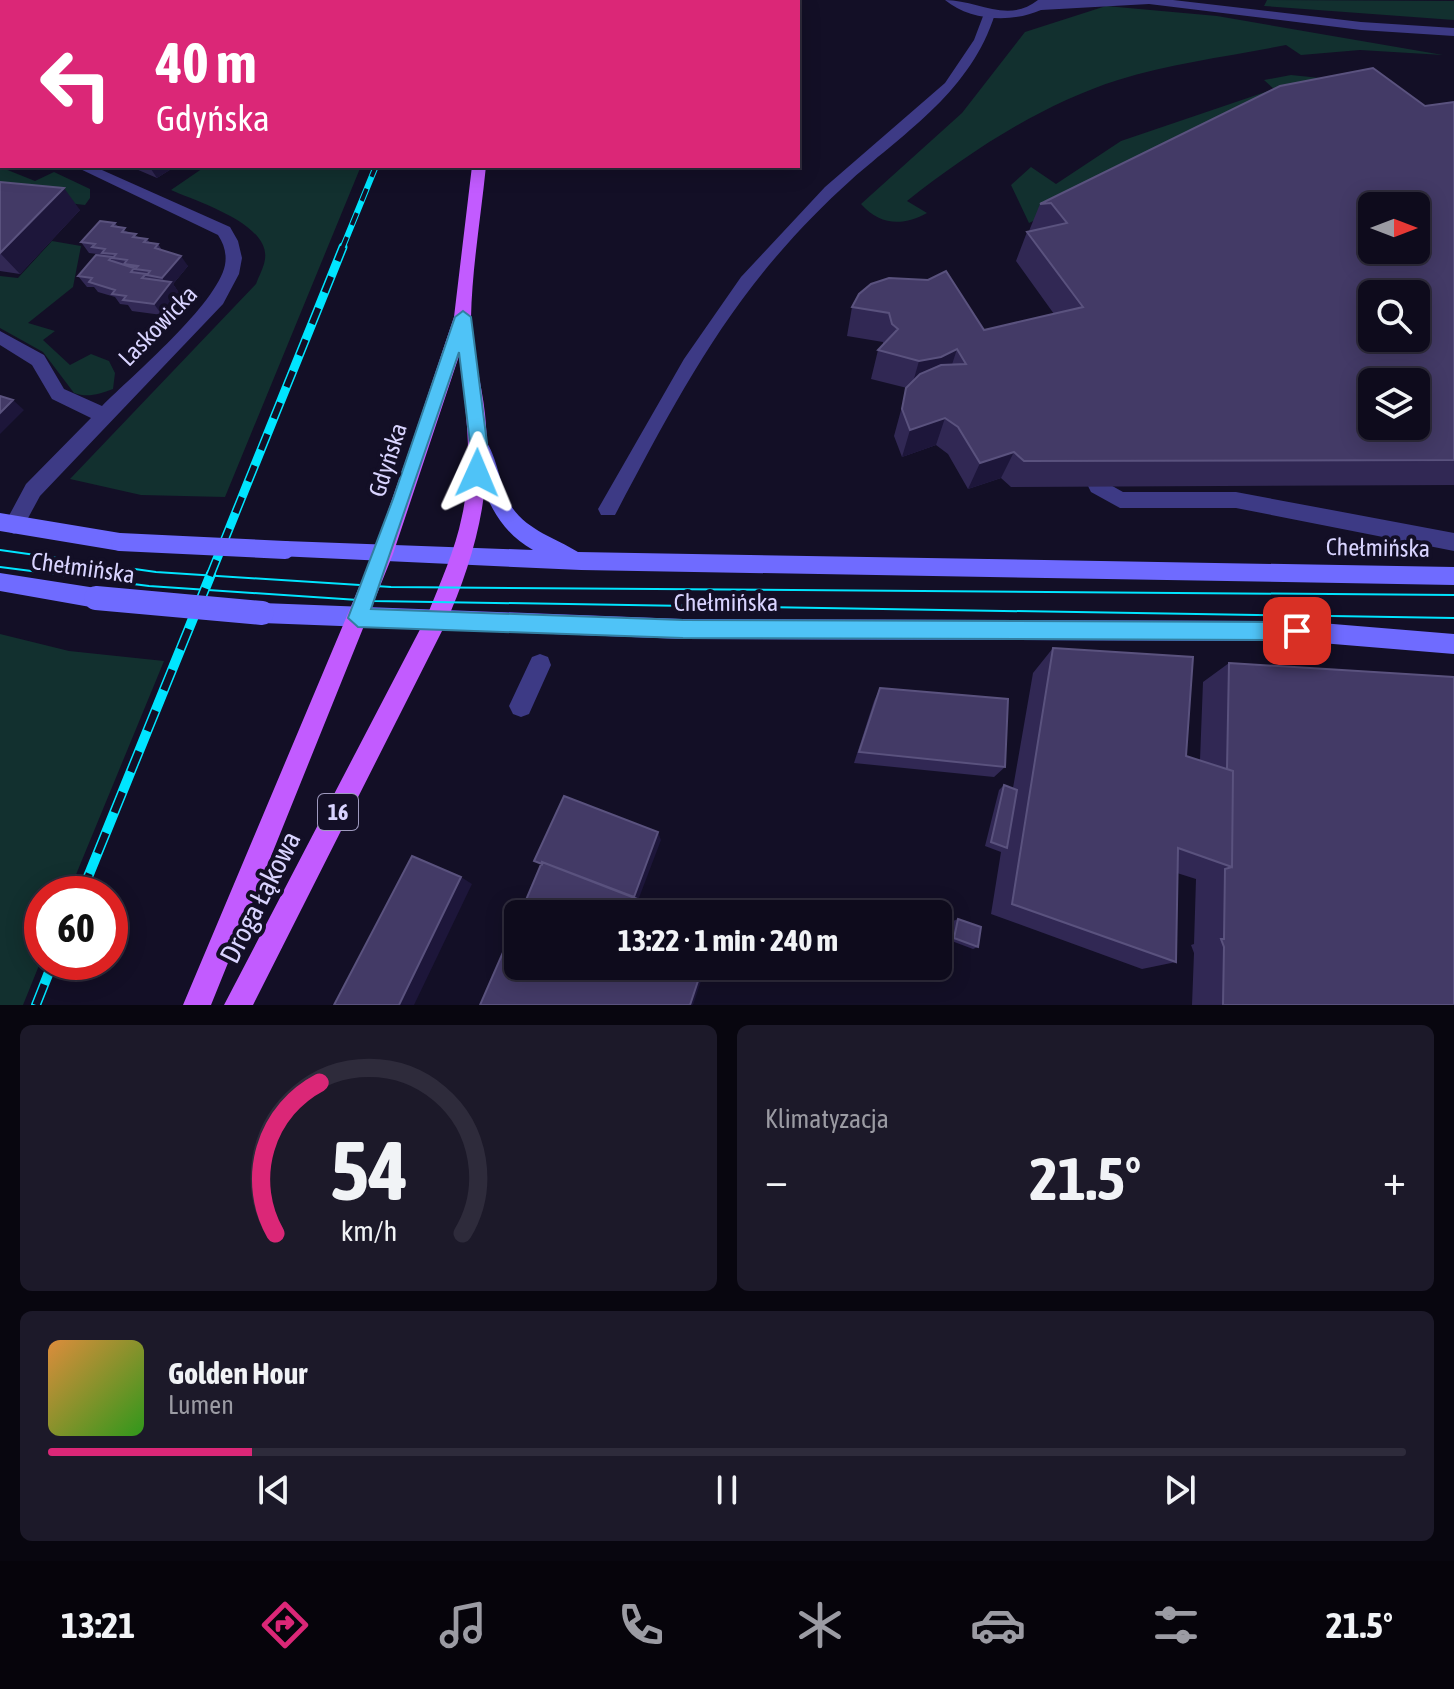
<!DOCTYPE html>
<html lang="pl">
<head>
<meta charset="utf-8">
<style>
	:root { --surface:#0e0b1c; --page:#1c1929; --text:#f1f3f6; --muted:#9b9ba3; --line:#2e2b3b; --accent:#db2777 }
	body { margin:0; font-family:"Asap Condensed",sans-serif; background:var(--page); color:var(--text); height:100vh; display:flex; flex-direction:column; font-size:30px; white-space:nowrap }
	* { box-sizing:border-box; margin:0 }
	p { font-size:26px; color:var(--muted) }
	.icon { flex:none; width:44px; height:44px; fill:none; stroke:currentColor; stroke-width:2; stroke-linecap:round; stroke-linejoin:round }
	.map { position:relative; height:1005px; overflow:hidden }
	.drawer { display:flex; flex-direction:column; gap:20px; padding:20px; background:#08060f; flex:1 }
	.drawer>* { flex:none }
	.top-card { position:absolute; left:0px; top:0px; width:800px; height:168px; box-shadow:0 4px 20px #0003,0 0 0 2px var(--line); background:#db2777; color:#fff; overflow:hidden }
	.needle { width:52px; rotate:90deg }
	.tools { position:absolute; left:1358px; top:192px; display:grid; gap:16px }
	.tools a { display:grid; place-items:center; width:72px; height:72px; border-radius:12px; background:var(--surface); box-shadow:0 4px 20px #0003,0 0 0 2px var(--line); font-size:40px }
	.speed { position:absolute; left:24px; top:876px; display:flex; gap:16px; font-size:40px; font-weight:700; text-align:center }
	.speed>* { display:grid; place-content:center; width:104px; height:104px; border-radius:50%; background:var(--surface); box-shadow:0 4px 20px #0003,0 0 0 2px var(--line); line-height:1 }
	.speed .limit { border:12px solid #d22; background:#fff; color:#111 }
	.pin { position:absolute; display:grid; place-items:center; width:68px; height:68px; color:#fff; margin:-34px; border-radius:16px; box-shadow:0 4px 12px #0006 }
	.me { position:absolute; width:88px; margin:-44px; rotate:1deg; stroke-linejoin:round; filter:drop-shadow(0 0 6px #0008) }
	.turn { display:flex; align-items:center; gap:28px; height:168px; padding:0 24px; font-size:36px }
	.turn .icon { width:104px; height:104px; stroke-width:2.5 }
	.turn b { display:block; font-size:56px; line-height:68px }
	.big { font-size:60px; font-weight:700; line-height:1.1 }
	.drawer .widget { flex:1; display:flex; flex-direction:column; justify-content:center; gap:12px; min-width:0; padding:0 28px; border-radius:12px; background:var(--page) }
	.drawer .dial { align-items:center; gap:0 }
	.dial svg { height:208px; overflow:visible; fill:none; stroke:var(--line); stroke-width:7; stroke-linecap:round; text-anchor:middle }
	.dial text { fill:var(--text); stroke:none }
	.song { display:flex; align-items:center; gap:24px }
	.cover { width:96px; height:96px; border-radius:12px; background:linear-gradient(135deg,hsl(30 70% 55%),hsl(110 70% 35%)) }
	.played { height:8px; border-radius:4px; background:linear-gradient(90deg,var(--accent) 15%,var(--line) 15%) }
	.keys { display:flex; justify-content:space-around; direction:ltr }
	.heat { display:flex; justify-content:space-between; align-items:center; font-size:44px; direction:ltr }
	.drawer .tiles { flex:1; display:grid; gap:20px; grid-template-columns:1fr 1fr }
	.widget:last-child { grid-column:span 2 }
	.trip { position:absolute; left:504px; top:900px; width:448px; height:80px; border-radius:12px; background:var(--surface); box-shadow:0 4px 20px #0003,0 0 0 2px var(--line); font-weight:700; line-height:80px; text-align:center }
	.tab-bar { display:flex; height:128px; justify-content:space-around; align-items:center; background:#06040b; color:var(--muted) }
	.tab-bar .icon { width:56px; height:56px }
	.tab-bar .selected { color:var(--accent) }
	.tab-bar b { font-size:36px; color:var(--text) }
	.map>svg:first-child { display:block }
	.green { fill:#12302f }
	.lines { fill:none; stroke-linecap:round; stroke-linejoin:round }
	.lane { fill:#3d3a85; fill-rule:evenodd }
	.street { fill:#3d3a85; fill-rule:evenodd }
	.secondary { fill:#6f6bff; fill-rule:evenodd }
	.primary { fill:#c25bff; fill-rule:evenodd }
	.tram { stroke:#00e5ff; stroke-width:2 }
	.rail-far2-casing { stroke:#00e5ff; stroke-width:6 }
	.rail-far1-casing { stroke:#00e5ff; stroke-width:9 }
	.rail-casing { stroke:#00e5ff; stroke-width:10 }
	.rail-far2 { stroke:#130f26; stroke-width:4; stroke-dasharray:13; stroke-linecap:butt }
	.rail-far1 { stroke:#130f26; stroke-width:6; stroke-dasharray:17; stroke-linecap:butt }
	.rail { stroke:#130f26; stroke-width:7; stroke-dasharray:22; stroke-linecap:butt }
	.secondary-bridge-far1 { stroke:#6f6bff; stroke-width:18 }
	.secondary-bridge { stroke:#6f6bff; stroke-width:24 }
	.wall { fill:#312854 }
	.shaded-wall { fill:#1d163a }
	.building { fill:#433a66; stroke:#5a527e; stroke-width:2; fill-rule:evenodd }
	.route { fill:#4fc3f7; stroke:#337fa1; stroke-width:2 }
	.labels { text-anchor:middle; stroke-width:8; stroke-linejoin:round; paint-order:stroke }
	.shield { fill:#130f26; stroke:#9e99be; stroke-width:2 }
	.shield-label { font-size:22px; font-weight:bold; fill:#d9d4ff }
	.street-label { font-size:24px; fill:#d9d4ff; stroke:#130f26 }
	.near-street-label { font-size:28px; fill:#d9d4ff; stroke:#130f26 }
</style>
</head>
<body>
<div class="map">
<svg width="1454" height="1005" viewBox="0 0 1454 1005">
	<rect width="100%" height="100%" fill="#130f26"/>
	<path class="green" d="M1267,0L1454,1V20L1264,6Z
		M1106,6L1217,16L1443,55L1360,50L1301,55L1286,45C1231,56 1172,63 1118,80C1042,104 969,152 907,201L927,213C904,226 880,226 861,204L962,113L1025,32Z
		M1291,75L1320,78L1333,84L1257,113L1029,223L1011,185L1031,167L1056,184L1121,141L1274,89L1264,80Z
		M206,166H361L225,497L141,495L70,479L256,284C259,276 264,267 265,259C270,224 198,202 171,190Z
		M0,167L35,181L54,172L90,189V198L85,205L16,197L0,200Z
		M52,241L81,246L73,287L28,323L55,331L43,340L70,365L91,354L109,361L115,373L113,389C99,394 88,398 74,393L43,352L0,328V276L18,278Z
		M0,634L69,651L164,661L68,894H42V958L23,1005H0Z"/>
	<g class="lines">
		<path class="lane" d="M985,11L995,14C971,90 908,130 851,180C824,204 798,231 775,258C709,335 662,426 615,515H601L598,509L684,359L741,277L825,187L945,83L974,40Z
			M1098,478L1123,492H1236L1454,533V551L1236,508H1120L1091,492L1088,486L1091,480Z
			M540,654L548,657L551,665L529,714L521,717L513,714L509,706L532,657Z"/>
		<path class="street" d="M945,0C977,0 1008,24 1038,0H1173L1361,22L1454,28V36L1361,30L1149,4L1041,10C1012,23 970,21 945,0Z
			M0,125H2V134H0Z
			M74,166H93L230,227L238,241L242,258L239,274L223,304L40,496L21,531L14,534L7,531L4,525L26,484L91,418L52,399L32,365L0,345V331L44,355L64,389L102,406C133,375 217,304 225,265C227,254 224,244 218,235Z"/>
		<path class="secondary" d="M479,436C494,441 500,484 507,499C522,529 552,536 578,552L1454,567V585L581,570L278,556L275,550L278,544L285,541L533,550C492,527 482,487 469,444Z
			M0,513L120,533L127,536L130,542L127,548L120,551L0,531Z
			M0,573L96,588L104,591L107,598L104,605L96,608L0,591Z
			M262,603L683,619L1297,621L1454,634V654L1297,641L683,639L262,623L254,620L251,613L254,606Z"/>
		<path class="primary" d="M472,166H486C481,216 472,268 471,318C471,348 482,383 485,414C493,491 475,558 444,627L253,1005H224L427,616C440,583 455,551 462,516C474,463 466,409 459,356L393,554L211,1005H183L373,554L411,445L454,317Z"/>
		<path class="tram" d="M0,550L156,572L391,587L1454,595
			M0,567L149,586L373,601L1454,618"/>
		<g class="rail-far2-casing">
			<path id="rail-far2" d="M342,249L376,166"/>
		</g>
		<g class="rail-far1-casing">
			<path id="rail-far1" d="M210,576L343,247"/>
		</g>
		<g class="rail-casing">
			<path id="rail" d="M81,894L211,574
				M36,1005L53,962"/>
		</g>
		<use href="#rail-far2" class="rail-far2"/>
		<use href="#rail-far1" class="rail-far1"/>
		<use href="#rail" class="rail"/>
		<path class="secondary-bridge-far1" d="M120,542L285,550"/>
		<path class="secondary-bridge" d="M96,598L262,613"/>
	</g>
	<path class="wall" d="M17,0H84L83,1L103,0L104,2H18Z
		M111,0H270L267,2H112Z
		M602,0H771V2H602Z
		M1454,102V485L1011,487L1001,478L968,489L948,454L936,445L902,457L894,436L907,388L871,379L878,350L883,344V342L847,336L852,307L984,330L1054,314L1016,261L1027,232L1029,231L1040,204L1425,106Z
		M129,166H176L157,178Z
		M0,182L80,210L20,274L0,271Z
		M115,223L118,227L140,238L147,239L150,243L158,244L162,250L188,266L173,284L179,293L162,315L132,311L128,305L120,304L115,297L98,292L94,287H87L78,276L98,255L97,254L89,253L81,242Z
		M1053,648L1186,756L1200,760L1203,682L1229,663L1454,1005H1192L1194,953L1191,945L1194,944L1196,879L1177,873L1176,962L1142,969L991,914L1001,852L985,846L999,790L1004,785L1013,788L1033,673Z
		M880,688L1005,767L994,777L854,763L874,701Z
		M958,919L978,947L973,949L949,940L953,921Z"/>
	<path class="shaded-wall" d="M58,0H84L82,2H59Z
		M209,0H270L267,2H206Z
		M348,0H386L383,2H345Z
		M2,45V74L0,75V46Z
		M149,166H176L157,178Z
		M64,188L80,210L20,274L0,253Z
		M181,256L188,266L173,284L179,293L162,315L154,304L168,286L162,278Z
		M957,349L948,377L911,389L919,361Z
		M13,400L24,410L0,434V413Z
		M945,418L936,445L902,457L910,430Z
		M1014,452L1001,478L968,489L980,463Z
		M658,832L661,840L637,903L634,897Z
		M461,877L472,884L414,1005H399Z
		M703,966H706L693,1005H690Z"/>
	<path class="building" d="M103,0L100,2H75Z
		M125,0H209L206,2H122Z
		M298,0H348L345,2H305Z
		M718,0H771V1Z
		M2,28V45L0,46V29Z
		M1373,68L1425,106L1454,102V460L1024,461L1014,452L980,463L958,427L945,418L910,430L902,409L906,388L920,374L941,365L966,364L957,349L941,357L919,361L878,350L898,329L892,324L889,313L852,307L859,294L871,284L889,278L928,280L946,271L984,330L1083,307L1027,232L1067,223L1051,203L1040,204L1280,86ZM1372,206H1416V250H1372ZM1372,294H1416V338H1372ZM1372,382H1416V426H1372Z
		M0,182L64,188L0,253Z
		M100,221L115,223L112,226L125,228L122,232L136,234L133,237L147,239L144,242L158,244L155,248L181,256L162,278L147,275L150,271L135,269L138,266L124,264L127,260L113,258L116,254L102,253L105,249L92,247L95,244L81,242Z
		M96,255L112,257L109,260L134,268L131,272L146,274L142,278L171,282L154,304L123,300L126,296L112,294L115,290L89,282L92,278L78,276Z
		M0,396L13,400L0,413Z
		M1053,648L1193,657L1186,756L1233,771L1232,867L1178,848L1176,962L1012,904Z
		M1229,663L1454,677V1005H1223L1224,947L1221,939H1224L1225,869L1232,867L1233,771L1227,769Z
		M880,688L1008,699L1005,767L859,752Z
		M1004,785L1017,790L1007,848L991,842Z
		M564,796L658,832L634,897L542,862V864L534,861Z
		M412,856L461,877L399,1005H334Z
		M542,862L676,914H520Z
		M518,918V966H703L690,1005H480Z
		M958,919L981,927L978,947L954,938Z"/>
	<path class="route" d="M463,311L471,317L487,443L485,473L477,480L468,473L470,443L459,352L371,609L683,620L1297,622L1304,624L1307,631L1304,638L1297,640L683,638L358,627L348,618L393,499L455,317Z"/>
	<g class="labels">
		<rect class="shield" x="318" y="794" width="40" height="36" rx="6"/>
		<g class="shield-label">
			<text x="338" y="820">16</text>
		</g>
		<g class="street-label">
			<text transform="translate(158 326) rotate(-46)" y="8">Laskowicka</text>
			<text transform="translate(388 460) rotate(-72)" y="8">Gdyńska</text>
			<text transform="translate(1378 548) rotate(1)" y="8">Chełmińska</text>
			<text transform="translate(83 568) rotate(8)" y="8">Chełmińska</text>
			<text x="726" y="611">Chełmińska</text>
		</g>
		<g class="near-street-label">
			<text transform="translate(260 897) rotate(-63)" y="10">Droga Łąkowa</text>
		</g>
	</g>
</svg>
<div class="tools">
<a><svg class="needle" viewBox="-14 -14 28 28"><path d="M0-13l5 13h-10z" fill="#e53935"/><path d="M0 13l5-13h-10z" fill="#9b9ba3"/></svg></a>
<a><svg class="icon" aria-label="search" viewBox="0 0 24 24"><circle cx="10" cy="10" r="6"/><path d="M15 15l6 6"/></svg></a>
<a><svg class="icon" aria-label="layers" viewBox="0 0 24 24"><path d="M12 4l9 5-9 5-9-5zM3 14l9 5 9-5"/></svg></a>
</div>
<div class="speed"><div class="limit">60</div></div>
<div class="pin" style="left:1297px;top:631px;background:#d93025"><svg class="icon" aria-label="arrive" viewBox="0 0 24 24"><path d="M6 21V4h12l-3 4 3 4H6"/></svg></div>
<svg class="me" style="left:477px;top:473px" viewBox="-20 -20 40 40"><path d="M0-17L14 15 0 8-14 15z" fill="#4fc3f7" stroke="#fff" stroke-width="4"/></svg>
<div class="trip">13:22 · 1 min · 240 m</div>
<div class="top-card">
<div class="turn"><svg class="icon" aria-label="left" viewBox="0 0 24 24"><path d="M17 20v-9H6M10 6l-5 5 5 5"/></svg><div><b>40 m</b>Gdyńska</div></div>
</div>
</div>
<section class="drawer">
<div class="tiles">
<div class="widget dial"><svg viewBox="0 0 100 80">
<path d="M14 69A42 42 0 1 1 86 69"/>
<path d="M14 69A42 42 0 0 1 31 11" stroke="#db2777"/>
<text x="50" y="56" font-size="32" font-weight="700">54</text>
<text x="50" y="72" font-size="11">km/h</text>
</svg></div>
<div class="widget"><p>Klimatyzacja</p>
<div class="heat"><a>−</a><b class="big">21.5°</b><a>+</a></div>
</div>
<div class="widget">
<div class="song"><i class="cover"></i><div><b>Golden Hour</b><p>Lumen</p></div></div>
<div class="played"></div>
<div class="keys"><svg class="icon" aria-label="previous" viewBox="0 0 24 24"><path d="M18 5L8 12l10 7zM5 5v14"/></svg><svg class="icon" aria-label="pause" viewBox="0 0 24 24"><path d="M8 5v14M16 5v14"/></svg><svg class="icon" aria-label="next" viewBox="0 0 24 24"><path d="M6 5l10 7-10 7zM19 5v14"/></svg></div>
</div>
</div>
</section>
<nav class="tab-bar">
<b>13:21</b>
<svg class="icon selected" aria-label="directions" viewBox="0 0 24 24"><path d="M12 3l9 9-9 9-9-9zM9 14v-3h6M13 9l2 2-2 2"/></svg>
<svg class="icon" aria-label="music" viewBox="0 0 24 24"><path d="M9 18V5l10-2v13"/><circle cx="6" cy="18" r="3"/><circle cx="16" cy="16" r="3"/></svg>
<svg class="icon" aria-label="phone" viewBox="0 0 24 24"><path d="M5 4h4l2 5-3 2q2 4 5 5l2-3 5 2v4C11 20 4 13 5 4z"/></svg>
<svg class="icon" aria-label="climate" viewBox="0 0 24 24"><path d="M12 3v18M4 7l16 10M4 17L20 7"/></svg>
<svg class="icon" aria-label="car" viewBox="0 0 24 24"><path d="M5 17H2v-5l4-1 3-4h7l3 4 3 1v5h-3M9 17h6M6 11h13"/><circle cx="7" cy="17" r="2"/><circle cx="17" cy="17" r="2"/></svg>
<svg class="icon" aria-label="filters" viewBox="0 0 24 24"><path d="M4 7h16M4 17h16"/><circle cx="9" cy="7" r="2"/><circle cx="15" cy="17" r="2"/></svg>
<b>21.5°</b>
</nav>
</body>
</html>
